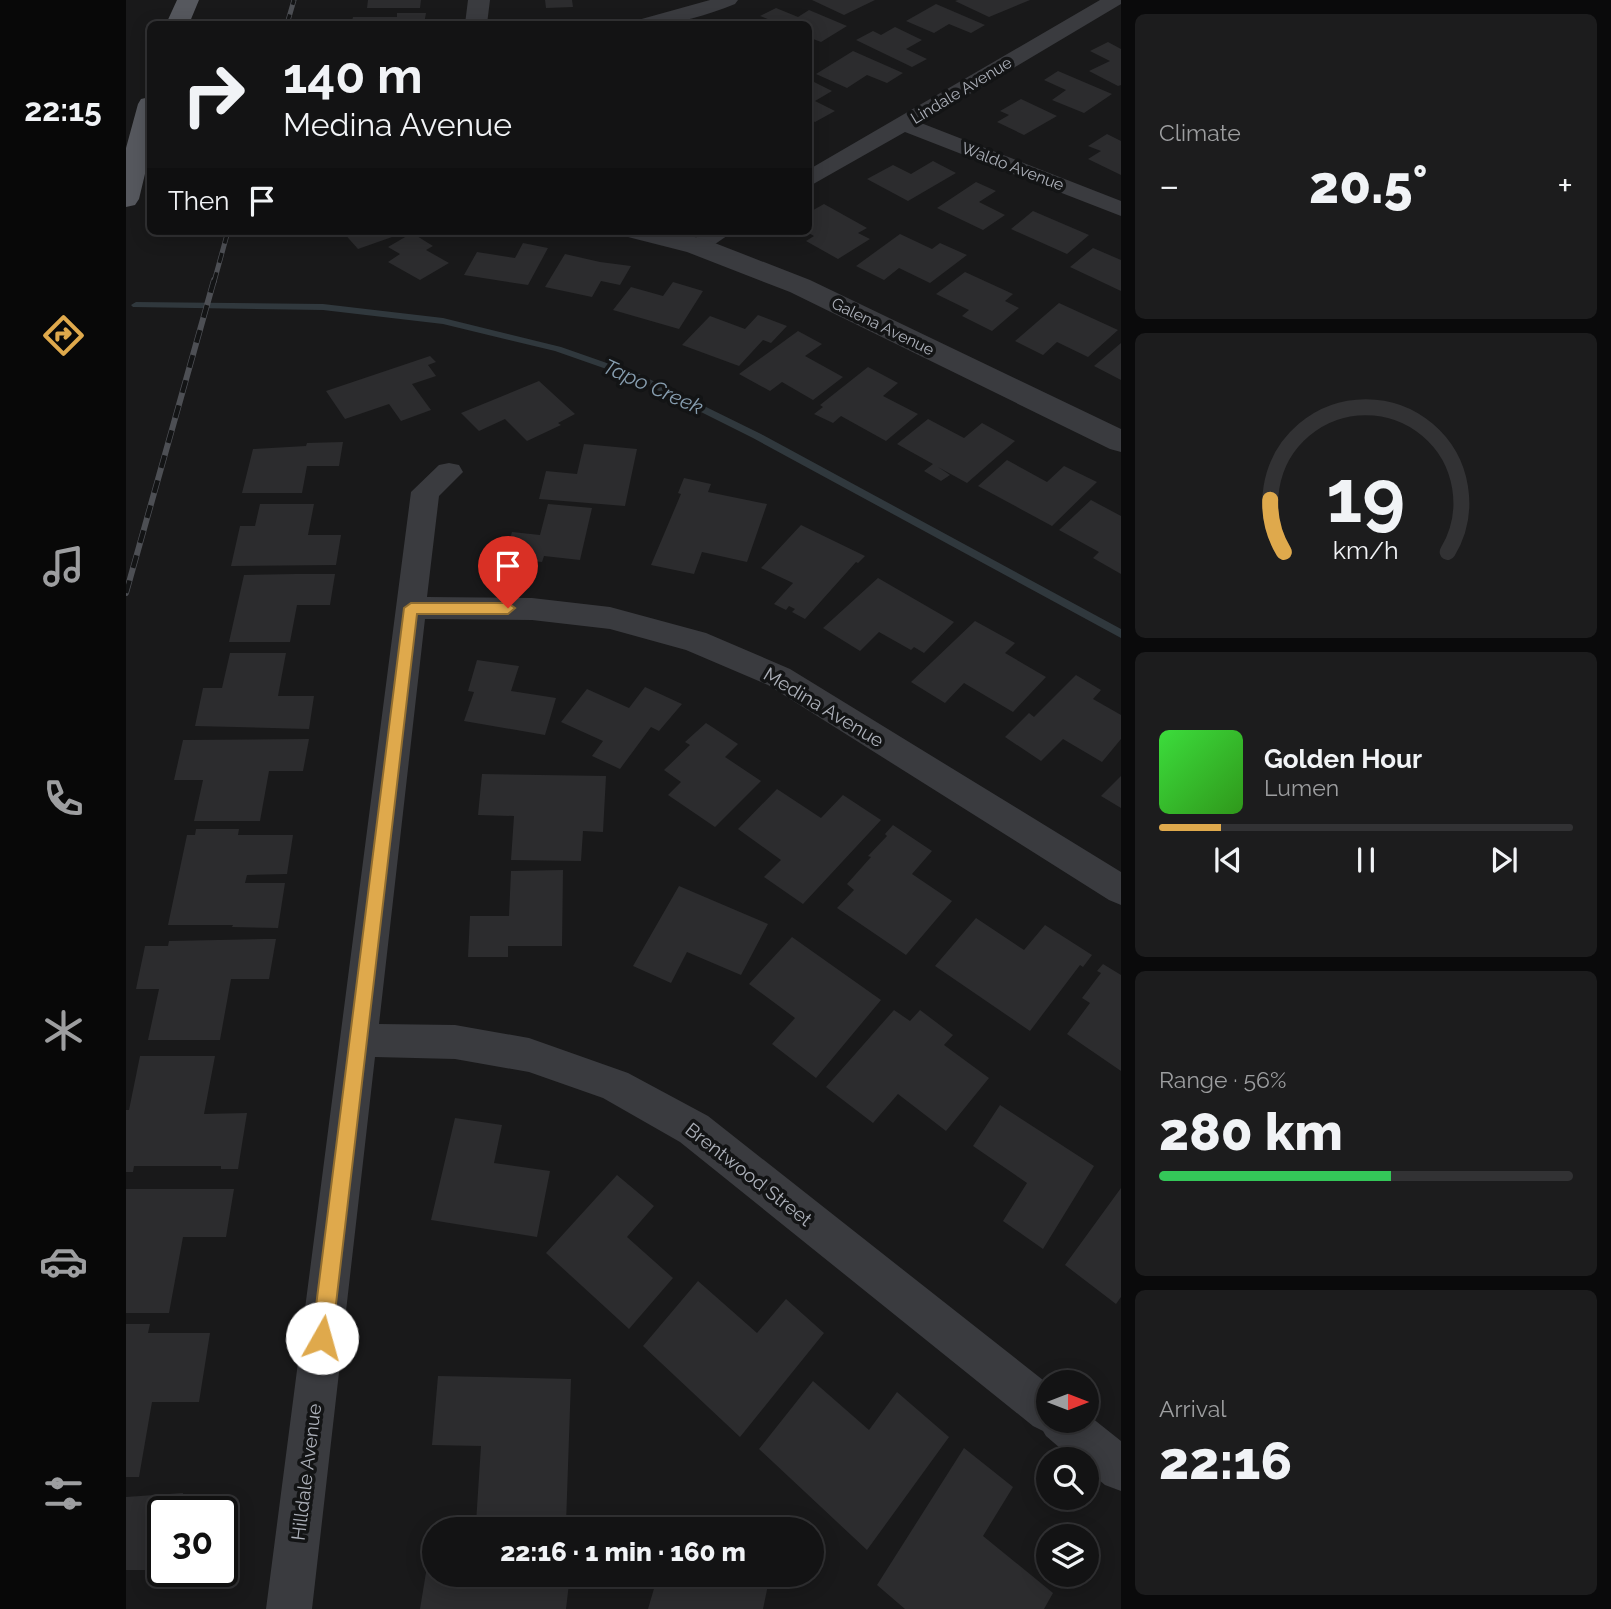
<!DOCTYPE html>
<html lang="en">
<head>
<meta charset="utf-8">
<style>
	:root { --surface:#131314; --page:#1c1c1d; --text:#f1f3f6; --muted:#9d9ea0; --line:#323234; --accent:#dfa94c }
	body { margin:0; font-family:Raleway,sans-serif; background:var(--page); color:var(--text); height:100vh; display:flex; flex-direction:column; font-size:26px; white-space:nowrap }
	* { box-sizing:border-box; margin:0 }
	p { font-size:23px; color:var(--muted) }
	.icon { flex:none; width:38px; height:38px; fill:none; stroke:currentColor; stroke-width:2; stroke-linecap:round; stroke-linejoin:round }
	.map { position:relative; flex:1; overflow:hidden }
	.details { display:flex; flex-direction:column; gap:14px; padding:14px; background:#0a0a0b; width:490px }
	.details>* { flex:none }
	.guide { position:absolute; left:21px; top:21px; width:665px; height:214px; border-radius:10px; box-shadow:0 4px 18px #0003,0 0 0 2px var(--line); background:#131314; color:var(--text); overflow:hidden }
	.needle { width:46px; rotate:90deg }
	.controls { position:absolute; left:910px; top:1370px; display:grid; gap:14px }
	.controls a { display:grid; place-items:center; width:63px; height:63px; border-radius:50%; background:var(--surface); box-shadow:0 4px 18px #0003,0 0 0 2px var(--line); font-size:35px }
	.speed { position:absolute; left:21px; top:1496px; display:flex; gap:14px; font-size:35px; font-weight:700; text-align:center }
	.speed>* { display:grid; place-content:center; width:91px; height:91px; border-radius:50%; background:var(--surface); box-shadow:0 4px 18px #0003,0 0 0 2px var(--line); line-height:1 }
	.speed .limit { border:4px solid #111; border-radius:10px; background:#fff; color:#111 }
	.pin { position:absolute; display:grid; place-items:center; width:60px; height:60px; color:#fff; margin:-72px -30px; border-radius:50% 50% 50% 0; rotate:-45deg; box-shadow:0 0 7px #0007 }
	.pin .icon { rotate:45deg }
	.me { position:absolute; width:77px; margin:-38px; rotate:7deg; stroke-linejoin:round; filter:drop-shadow(0 0 5px #0008) }
	.turn { display:flex; align-items:center; gap:24px; height:147px; padding:0 21px; font-size:32px }
	.turn .icon { width:91px; height:91px; stroke-width:2.5 }
	.turn b { display:block; font-size:49px; line-height:60px }
	.then { display:flex; align-items:center; height:66px; padding:0 21px; background:#0003; gap:14px; font-size:26px }
	.big { font-size:52px; font-weight:800; line-height:1.1 }
	.details .tile { flex:1; display:flex; flex-direction:column; justify-content:center; gap:10px; min-width:0; padding:0 24px; border-radius:10px; background:var(--page) }
	.details .dial { align-items:center; gap:0 }
	.dial svg { height:182px; overflow:visible; fill:none; stroke:var(--line); stroke-width:7; stroke-linecap:round; text-anchor:middle }
	.dial text { fill:var(--text); stroke:none }
	.song { display:flex; align-items:center; gap:21px }
	.cover { width:84px; height:84px; border-radius:10px; background:linear-gradient(135deg,hsl(120 70% 55%),hsl(110 70% 35%)) }
	.played { height:7px; border-radius:4px; background:linear-gradient(90deg,var(--accent) 15%,var(--line) 15%) }
	.keys { display:flex; justify-content:space-around; direction:ltr }
	.heat { display:flex; justify-content:space-between; align-items:center; font-size:38px; direction:ltr }
	.charge { height:10px; border-radius:5px; background:linear-gradient(90deg,#34c759 56%,var(--line) 0) }
	.trip { position:absolute; left:296px; top:1517px; width:402px; height:70px; border-radius:35px; background:var(--surface); box-shadow:0 4px 18px #0003,0 0 0 2px var(--line); font-weight:800; line-height:70px; text-align:center }
	main { display:flex; flex:1; min-height:0 }
	.dock { display:flex; flex-direction:column; width:126px; justify-content:space-around; align-items:center; background:#080808; color:var(--muted) }
	.dock .icon { width:49px; height:49px }
	.dock .active { color:var(--accent) }
	.dock b { font-size:32px; color:var(--text) }
	.map>svg:first-child { display:block }
	.lines { fill:none; stroke-linecap:round; stroke-linejoin:round }
	.stream { fill:#30383d; fill-rule:evenodd }
	.building { fill:#2c2c2e }
	.minor { fill:#3a3b3f; fill-rule:evenodd }
	.tertiary { fill:#3a3b3f; fill-rule:evenodd }
	.primary { fill:#56585e; fill-rule:evenodd }
	.rail-far1-casing { stroke:#4d4f54; stroke-width:5 }
	.rail-casing { stroke:#4d4f54; stroke-width:6 }
	.rail-far1 { stroke:#131415; stroke-width:3.5; stroke-dasharray:10; stroke-linecap:butt }
	.rail { stroke:#131415; stroke-width:4.5; stroke-dasharray:13; stroke-linecap:butt }
	.route { fill:#dfa94c; stroke:#916e31; stroke-width:2 }
	.labels { text-anchor:middle; stroke-width:7; stroke-linejoin:round; paint-order:stroke }
	.far-street-label { font-size:16px; fill:#acb0b9; stroke:#131415 }
	.street-label { font-size:19px; fill:#acb0b9; stroke:#131415 }
	.water-label { font-size:21px; font-style:italic; fill:#879eb0; stroke:#131415 }
</style>
</head>
<body>
<main>
<nav class="dock">
<b>22:15</b>
<svg class="icon active" aria-label="directions" viewBox="0 0 24 24"><path d="M12 3l9 9-9 9-9-9zM9 14v-3h6M13 9l2 2-2 2"/></svg>
<svg class="icon" aria-label="music" viewBox="0 0 24 24"><path d="M9 18V5l10-2v13"/><circle cx="6" cy="18" r="3"/><circle cx="16" cy="16" r="3"/></svg>
<svg class="icon" aria-label="phone" viewBox="0 0 24 24"><path d="M5 4h4l2 5-3 2q2 4 5 5l2-3 5 2v4C11 20 4 13 5 4z"/></svg>
<svg class="icon" aria-label="climate" viewBox="0 0 24 24"><path d="M12 3v18M4 7l16 10M4 17L20 7"/></svg>
<svg class="icon" aria-label="car" viewBox="0 0 24 24"><path d="M5 17H2v-5l4-1 3-4h7l3 4 3 1v5h-3M9 17h6M6 11h13"/><circle cx="7" cy="17" r="2"/><circle cx="17" cy="17" r="2"/></svg>
<svg class="icon" aria-label="filters" viewBox="0 0 24 24"><path d="M4 7h16M4 17h16"/><circle cx="9" cy="7" r="2"/><circle cx="15" cy="17" r="2"/></svg>
</nav>
<div class="map">
<svg width="995" height="1609" viewBox="0 0 995 1609">
	<rect width="100%" height="100%" fill="#19191a"/>
	<g class="lines">
		<path class="stream" d="M10,302L197,304L317,318L435,347L515,375L635,434L995,629V638L627,438L509,379L429,351L317,324L197,310L7,307L5,305Z"/>
	</g>
	<path class="building" d="M242,0H295L294,8H241Z
		M419,0H446L447,7L420,8Z
		M686,0H749L718,15Z
		M832,0H904L863,17L829,1Z
		M810,4L859,25L845,33L823,24L808,33L780,21Z
		M650,8L672,17L683,10L721,26L695,42L682,37V24H654L634,16Z
		M271,13H300L298,24H225L227,17H271Z
		M769,27L796,40L780,49L801,59L786,67L730,40L747,31L755,35Z
		M982,42L995,49V85L992,86L963,71L984,61L964,51Z
		M727,51L777,73L761,83L741,75L721,88L690,74Z
		M932,71L986,94L958,113L926,100L940,90L918,80Z
		M682,79L706,91L689,101L709,111L689,122L682,118Z
		M895,99L931,116L898,135L871,122L883,115L874,111Z
		M981,134L995,141V175L962,159L975,151L962,146Z
		M807,161L830,173L782,201L741,179L767,165L785,174Z
		M850,182L870,191L853,202L879,215L857,230L811,208Z
		M698,204L741,228L732,233L744,239L712,259L680,241L688,236L679,231H682V213Z
		M907,211L963,235L941,254L885,229Z
		M216,231H260L266,237L232,249Z
		M286,233L307,246L300,250L323,263L294,280L262,262L274,254L262,247Z
		M774,234L806,249L814,243L841,255L804,283L773,268L758,280L730,266Z
		M397,243L422,248L402,285L338,275L351,252L389,258Z
		M967,248L995,260V291L944,267Z
		M439,254L474,262L505,266L494,285L475,281L466,297L419,287Z
		M839,272L887,294L879,301L893,308L866,331L836,316L843,310L810,294Z
		M547,282L577,291L553,329L487,310L505,287L537,296Z
		M933,303L992,330L962,357L931,342L917,355L889,341Z
		M632,315L661,326L645,343L637,340L613,366L556,345L584,316L619,329Z
		M672,331L696,344L679,356L717,377L687,400L656,382L644,391L613,374Z
		M995,343V380L968,366Z
		M304,356L310,362L302,365L310,376L286,384L305,410L275,421L263,404L219,419L200,391Z
		M742,367L772,383L757,396L792,414L760,441L715,416L707,423L688,414L697,407L694,405Z
		M413,381L449,414L432,423L435,425L401,441L379,419L353,431L335,413Z
		M802,419L838,438L856,423L889,441L841,483L812,467L824,475L815,481L798,471L807,464L771,444Z
		M217,442L213,466H181L176,493H116L127,449L180,446L181,443Z
		M458,444L511,449L499,506L413,499L420,471L451,474Z
		M881,460L921,482L938,466L971,482L926,526L852,486Z
		M558,478L585,484L582,492L641,504L621,562L576,552L568,574L525,565L555,494L552,493Z
		M965,500L995,516V574L967,558L973,552L933,530Z
		M134,504H188L182,535H215L210,565L105,566L114,526H129Z
		M422,504L466,508L454,560L418,556L416,562L378,558L386,532L414,535Z
		M675,525L739,556L732,563L730,562L679,619L666,612L669,609L663,606L660,610L648,604L667,583L635,568Z
		M171,574H209L204,605H171L164,642H103L118,575Z
		M752,578L828,622L798,653L788,647L785,650L753,632L734,651L697,628Z
		M849,621L889,643L879,653L920,677L887,712L838,683L819,703L785,682Z
		M104,653H160L152,696H188L183,729L69,726L77,688H96Z
		M351,660L393,666L385,691L430,698L419,735L338,721L348,692L342,691Z
		M950,675L975,690L967,699L995,715V739L976,762L937,739L915,761L879,737L903,713L908,717Z
		M519,687L556,704L533,731L525,727L494,769L466,756L477,741L435,722L461,689L503,708Z
		M580,723L612,744L599,757L635,781L589,827L542,795L555,782L538,770L564,745L559,742Z
		M183,739L177,771H143L134,821H68L77,780H48L57,740Z
		M356,774L480,776L477,832L457,831L455,861L385,860L388,816L352,815Z
		M995,776V808L975,796Z
		M651,789L695,818L717,795L755,820L677,904L638,877L655,860L612,829Z
		M767,825L806,851L786,874L826,901L780,955L711,908L728,890L721,884L745,857L742,856L761,836L759,834Z
		M70,829H113L112,835H167L161,874L121,875L119,883H159L152,928L106,927L107,925H42L61,835H69Z
		M437,870L436,946H382V957H342L344,916H383L385,871Z
		M553,886L642,924L615,975L561,952L545,983L507,966Z
		M850,918L898,950L919,925L966,955L957,967L954,965L904,1031L809,966Z
		M666,937L755,1000L690,1078L646,1044L669,1018L623,984Z
		M138,939H150L143,979H105L94,1040H22L33,989H10L19,946H42L43,941Z
		M977,964L995,975V1071L941,1034L964,1003L956,998L975,973L971,971Z
		M768,1010L784,1021L794,1010L827,1035L818,1045L863,1078L820,1131L772,1094L747,1123L700,1087Z
		M14,1056H89L78,1114L121,1113L112,1169H95V1166H8L7,1172H0V1110H3Z
		M874,1105L968,1166L917,1249L877,1221L901,1183L847,1146Z
		M329,1118L376,1125L368,1163L424,1171L411,1237L305,1220Z
		M491,1175L528,1206L501,1237L547,1278L503,1329L420,1253Z
		M995,1188V1297L990,1304L939,1265Z
		M0,1189H108L100,1237H57L43,1313H0Z
		M572,1281L631,1333L660,1299L698,1333L614,1437L517,1346Z
		M0,1324H24L22,1333H84L73,1402H26L13,1477H0Z
		M312,1376L445,1379L440,1524L350,1523L355,1446L306,1445Z
		M687,1381L743,1430L771,1392L823,1437L741,1550L633,1449Z
		M838,1448L887,1487L857,1536L927,1593L918,1609H779L751,1585Z
		M57,1493L54,1512H37V1570H0V1497Z
		M305,1542H308V1575H444L440,1609H294Z
		M532,1575H615L642,1585L637,1609H522Z"/>
	<g class="lines">
		<path class="minor" d="M584,0H612L609,4C576,17 544,27 509,24L512,20Z
			M974,0H995V4L795,123L995,201V216L779,132L682,187V170Z
			M579,231H608L579,251H563L559,246Z
			M323,463L333,465L337,472L313,496L301,597L406,598L484,607L580,633L664,669L995,872V905L983,900L642,685L560,650L484,629L406,620L299,619L253,1024L329,1025L403,1038L502,1073L582,1116L922,1384V1421H961V1414L995,1441V1491L979,1485L961,1470V1460H948L920,1436L917,1431L907,1426L554,1142L477,1098L403,1072L329,1059L249,1057L186,1609H140L285,492L313,465Z"/>
		<path class="tertiary" d="M342,0H364L361,24H339Z
			M498,231H544L581,240L684,280L995,429V452L984,449L664,292L561,252L502,237Z"/>
		<path class="primary" d="M51,0H73L63,24H40Z
			M24,97V153L13,199L9,205L0,207V148L12,104L15,99Z"/>
		<g class="rail-far1-casing">
			<path id="rail-far1" d="M161,24L168,0
				M88,282L102,231"/>
		</g>
		<g class="rail-casing">
			<path id="rail" d="M0,593L88,280"/>
		</g>
		<use href="#rail-far1" class="rail-far1"/>
		<use href="#rail" class="rail"/>
	</g>
	<path class="route" d="M285,603H382L389,608L382,614H291L206,1338L203,1345L196,1348L189,1345L186,1338L278,608Z"/>
	<g class="labels">
		<g class="far-street-label">
			<text transform="translate(835 90) rotate(-31)" y="6">Lindale Avenue</text>
			<text transform="translate(887 166) rotate(21)" y="6">Waldo Avenue</text>
			<text transform="translate(757 326) rotate(26)" y="6">Galena Avenue</text>
		</g>
		<g class="street-label">
			<text transform="translate(698 707) rotate(31)" y="7">Medina Avenue</text>
			<text transform="translate(623 1174) rotate(38)" y="7">Brentwood Street</text>
			<text transform="translate(180 1472) rotate(-83)" y="7">Hilldale Avenue</text>
		</g>
		<g class="water-label">
			<text transform="translate(527 387) rotate(24)" y="7">Tapo Creek</text>
		</g>
	</g>
</svg>
<div class="controls">
<a><svg class="needle" viewBox="-14 -14 28 28"><path d="M0-13l5 13h-10z" fill="#e53935"/><path d="M0 13l5-13h-10z" fill="#9d9ea0"/></svg></a>
<a><svg class="icon" aria-label="search" viewBox="0 0 24 24"><circle cx="10" cy="10" r="6"/><path d="M15 15l6 6"/></svg></a>
<a><svg class="icon" aria-label="layers" viewBox="0 0 24 24"><path d="M12 4l9 5-9 5-9-5zM3 14l9 5 9-5"/></svg></a>
</div>
<div class="speed"><div class="limit">30</div></div>
<div class="pin" style="left:382px;top:608px;background:#d93025"><svg class="icon" aria-label="arrive" viewBox="0 0 24 24"><path d="M6 21V4h12l-3 4 3 4H6"/></svg></div>
<svg class="me" style="left:196px;top:1338px" viewBox="-20 -20 40 40"><circle r="19" fill="#fff"/><path d="M0-13L10 11 0 6-10 11z" fill="#dfa94c"/></svg>
<div class="trip">22:16 · 1 min · 160 m</div>
<div class="guide">
<div class="turn"><svg class="icon" aria-label="right" viewBox="0 0 24 24"><path d="M7 20v-9h11M14 6l5 5-5 5"/></svg><div><b>140 m</b>Medina Avenue</div></div>
<div class="then">Then<svg class="icon" aria-label="arrive" viewBox="0 0 24 24"><path d="M6 21V4h12l-3 4 3 4H6"/></svg></div>
</div>
</div>
<section class="details">
<div class="tile"><p>Climate</p>
<div class="heat"><a>−</a><b class="big">20.5°</b><a>+</a></div>
</div>
<div class="tile dial"><svg viewBox="0 0 100 80">
<path d="M14 69A42 42 0 1 1 86 69"/>
<path d="M14 69A42 42 0 0 1 8 46" stroke="#dfa94c"/>
<text x="50" y="56" font-size="32" font-weight="700">19</text>
<text x="50" y="72" font-size="11">km/h</text>
</svg></div>
<div class="tile">
<div class="song"><i class="cover"></i><div><b>Golden Hour</b><p>Lumen</p></div></div>
<div class="played"></div>
<div class="keys"><svg class="icon" aria-label="previous" viewBox="0 0 24 24"><path d="M18 5L8 12l10 7zM5 5v14"/></svg><svg class="icon" aria-label="pause" viewBox="0 0 24 24"><path d="M8 5v14M16 5v14"/></svg><svg class="icon" aria-label="next" viewBox="0 0 24 24"><path d="M6 5l10 7-10 7zM19 5v14"/></svg></div>
</div>
<div class="tile"><p>Range · 56%</p><b class="big">280 km</b><div class="charge"></div></div>
<div class="tile"><p>Arrival</p><b class="big">22:16</b></div>
</section>
</main>
</body>
</html>
